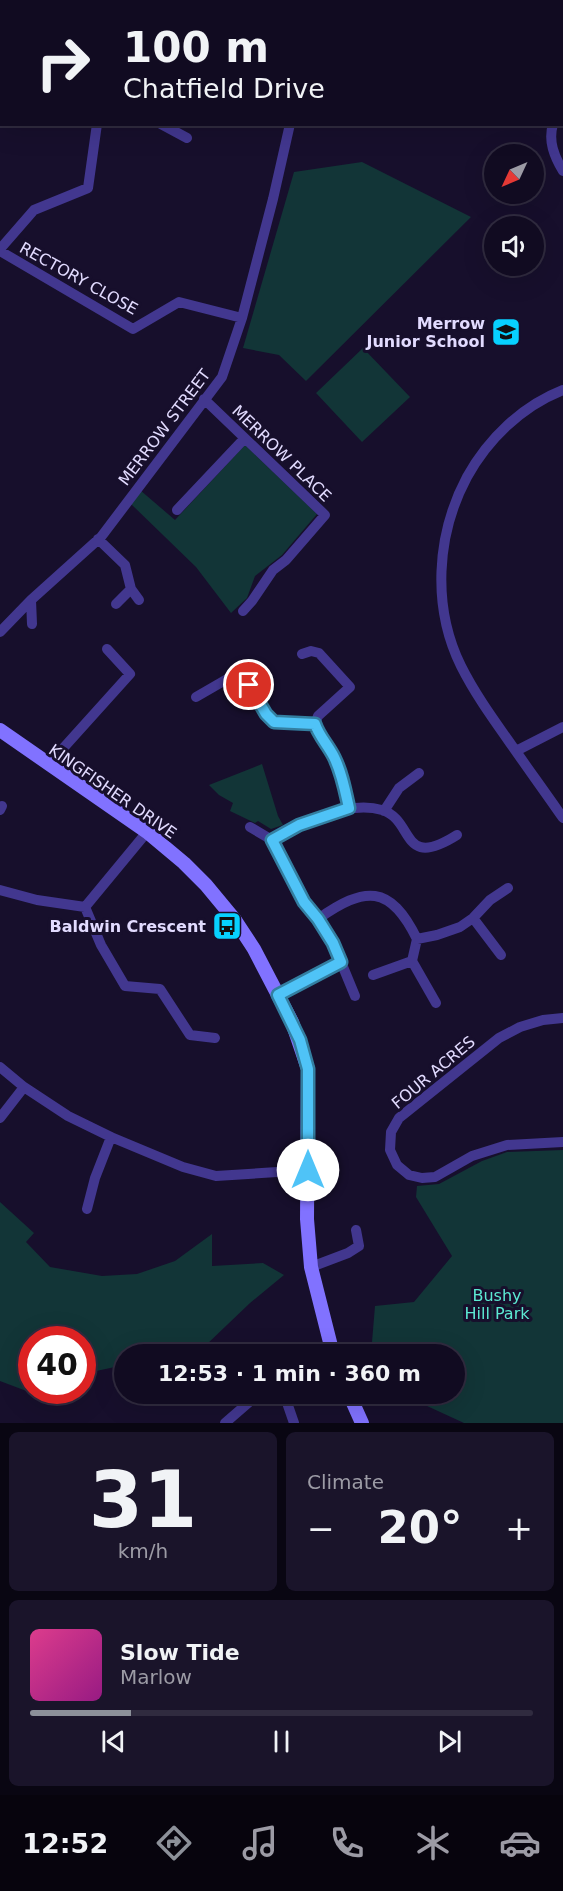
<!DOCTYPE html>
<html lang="en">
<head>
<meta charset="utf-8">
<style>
	:root { --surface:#110b21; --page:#1a142a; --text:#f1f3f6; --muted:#9c9ba5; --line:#302b3f; --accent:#8c9099 }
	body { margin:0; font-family:"DejaVu Sans",sans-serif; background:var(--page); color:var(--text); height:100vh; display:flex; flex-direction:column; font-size:22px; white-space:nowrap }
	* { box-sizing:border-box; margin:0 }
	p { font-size:20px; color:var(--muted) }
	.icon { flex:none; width:33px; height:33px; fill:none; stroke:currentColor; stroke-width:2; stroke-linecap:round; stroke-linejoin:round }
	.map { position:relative; height:1423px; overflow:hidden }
	.sheet { display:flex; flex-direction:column; gap:9px; padding:9px; background:#090612; flex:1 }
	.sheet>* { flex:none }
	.guide { position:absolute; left:0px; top:0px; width:564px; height:126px; box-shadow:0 6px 24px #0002,0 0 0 2px var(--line); background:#110b21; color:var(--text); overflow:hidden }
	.needle { width:39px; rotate:226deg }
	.controls { position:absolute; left:484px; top:144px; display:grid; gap:12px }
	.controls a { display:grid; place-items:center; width:60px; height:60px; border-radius:50%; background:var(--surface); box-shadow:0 6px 24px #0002,0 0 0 2px var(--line); font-size:30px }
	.speed { position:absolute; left:18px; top:1326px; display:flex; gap:12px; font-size:30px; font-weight:700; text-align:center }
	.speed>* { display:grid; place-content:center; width:78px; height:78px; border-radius:50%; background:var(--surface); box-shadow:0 6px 24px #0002,0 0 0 2px var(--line); line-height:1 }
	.speed .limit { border:9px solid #d22; background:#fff; color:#111 }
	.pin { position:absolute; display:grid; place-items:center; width:51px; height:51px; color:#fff; margin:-26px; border:3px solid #fff; border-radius:50%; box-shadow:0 2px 6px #0007 }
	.me { position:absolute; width:66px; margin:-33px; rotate:0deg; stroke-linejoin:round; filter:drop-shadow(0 0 4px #0008) }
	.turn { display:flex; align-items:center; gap:21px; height:126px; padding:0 24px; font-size:27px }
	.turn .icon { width:78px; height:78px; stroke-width:2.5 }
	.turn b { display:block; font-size:42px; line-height:51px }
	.big { font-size:45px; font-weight:700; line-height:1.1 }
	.sheet .tile { flex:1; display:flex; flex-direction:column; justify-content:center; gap:9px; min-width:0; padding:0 21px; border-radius:9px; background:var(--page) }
	.sheet .dial { align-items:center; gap:0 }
	.dial b { font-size:78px; line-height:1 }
	.song { display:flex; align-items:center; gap:18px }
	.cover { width:72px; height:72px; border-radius:9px; background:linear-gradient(135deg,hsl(330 70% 55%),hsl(310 70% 35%)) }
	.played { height:6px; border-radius:3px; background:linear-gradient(90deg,var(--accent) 20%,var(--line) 20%) }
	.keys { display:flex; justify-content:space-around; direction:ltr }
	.heat { display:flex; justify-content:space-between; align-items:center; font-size:33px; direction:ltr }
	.sheet .tiles { flex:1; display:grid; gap:9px; grid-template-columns:1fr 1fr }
	.tile:last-child { grid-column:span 2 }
	.trip { position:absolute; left:114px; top:1344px; width:351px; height:60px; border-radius:30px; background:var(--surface); box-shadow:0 6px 24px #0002,0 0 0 2px var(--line); font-weight:700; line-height:60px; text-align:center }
	.tab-bar { display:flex; height:96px; justify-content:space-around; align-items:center; background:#07040d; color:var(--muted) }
	.tab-bar .icon { width:42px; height:42px }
	.tab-bar .active { color:var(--accent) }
	.tab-bar b { font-size:27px; color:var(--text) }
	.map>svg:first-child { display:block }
	.green { fill:#123537 }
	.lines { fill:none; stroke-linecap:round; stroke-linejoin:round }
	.street { stroke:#42378f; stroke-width:10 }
	.secondary { stroke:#8172ff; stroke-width:14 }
	.route-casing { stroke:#337fa1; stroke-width:15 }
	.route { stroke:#4fc3f7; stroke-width:10 }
	.labels { text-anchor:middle; stroke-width:6; stroke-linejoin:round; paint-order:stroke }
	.street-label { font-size:16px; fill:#e2dbff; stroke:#170f2c }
	.poi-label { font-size:16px; font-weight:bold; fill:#e2dbff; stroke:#170f2c; text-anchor:end }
	.park-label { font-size:16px; fill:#5ce9d2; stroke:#170f2c }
</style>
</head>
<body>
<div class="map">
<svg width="563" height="1423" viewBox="0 0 563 1423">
	<rect width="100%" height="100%" fill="#170f2c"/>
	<path class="green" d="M362,162L471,217L306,381L279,355L243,348L294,172Z
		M363,348L410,397L362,442L316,393Z
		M245,445L317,514L282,555L255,576L247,598L231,613L196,567L131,504L140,490L175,520Z
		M262,764L278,816L283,825L271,829L258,821L255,823L230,811L233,803L219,795L209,785Z
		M563,1150V1423H464L401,1394H454V1354H371L375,1306L414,1302L452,1256L416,1197L417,1186L439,1184L482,1161L507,1152Z
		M0,1202L34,1233L26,1242L50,1267L102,1276L137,1274L175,1261L212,1234V1266L263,1263L284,1275L250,1303L205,1346L168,1354H124V1365L87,1373L83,1378L82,1340H32V1390L70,1391L58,1403L0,1381Z"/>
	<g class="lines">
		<path class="street" d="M321,2V0
			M562,104L563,103
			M161,124L187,138
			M553,124C548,141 554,156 563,171
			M0,249L34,210L88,188L97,124
			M0,251L133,329L179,302L242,318
			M563,390C522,406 488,439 467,477C436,535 432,607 461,666C474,692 491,716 508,740C526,766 545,792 563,818
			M204,399L325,515L286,560L273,570L252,601L243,611
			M177,510L244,439
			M98,539L125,565L131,589L116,604
			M131,589L139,600
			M31,600L32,624
			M0,632L31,600L101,537L222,377L242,318L273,199L290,124
			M302,654L311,651L319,653L350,687L318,716L315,724C319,736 328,745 334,757C342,773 345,790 349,808
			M196,697L241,671L266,714L274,722L315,724
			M516,751L563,727
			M48,765L130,674L107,649
			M0,810L2,806
			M384,811L399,788L419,773
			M250,827L272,840
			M272,840C302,823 347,800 382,810C415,820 400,871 457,835
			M272,840L304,902L318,919L333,943L341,962L278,995
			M0,890L37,900L85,907L147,832
			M85,907L101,945L125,986L160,989L190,1035L215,1038
			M473,918L501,955
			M318,919C365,886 390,884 417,939L437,935L460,927L473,918L490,900L508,888
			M412,961L436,1003
			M341,962L355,996
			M373,975L412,961L417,939
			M563,1018L543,1020L520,1027L499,1038L399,1118L391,1132L390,1150L397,1165L409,1175L422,1178L435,1177L472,1156L507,1145L563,1142
			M0,1067L24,1087L68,1116L111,1137L183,1167L216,1176L308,1170
			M0,1118L24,1087
			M87,1209L95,1178L111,1137
			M311,1267L348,1253L359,1246L356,1230
			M315,1354L331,1347
			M284,1394L294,1423
			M225,1423L255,1397L269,1394"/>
		<path class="secondary" d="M0,730L147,832L184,863L206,885L235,920L254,949L292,1022L308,1069L307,1219L311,1267L333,1354
			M349,1394L362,1423"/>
	</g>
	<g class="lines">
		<g class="route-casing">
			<path id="route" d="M249,685L266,714L274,722L315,724C319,736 328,745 334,757C342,773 345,790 349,808L299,825L272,840L304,902L318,919L333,943L341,962L278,995L300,1040L308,1069V1170"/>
		</g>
		<use href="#route" class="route"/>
	</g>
	<defs>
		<g id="school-square" transform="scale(1.5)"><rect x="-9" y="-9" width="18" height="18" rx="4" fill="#07d1ff" stroke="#170f2c"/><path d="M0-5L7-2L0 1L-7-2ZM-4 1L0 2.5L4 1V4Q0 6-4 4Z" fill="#111"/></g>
		<g id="bus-square" transform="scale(1.5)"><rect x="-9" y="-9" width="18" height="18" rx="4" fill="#07d1ff" stroke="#170f2c"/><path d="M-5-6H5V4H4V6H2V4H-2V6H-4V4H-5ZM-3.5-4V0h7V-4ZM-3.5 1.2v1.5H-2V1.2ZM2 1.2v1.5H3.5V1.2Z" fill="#111"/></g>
	</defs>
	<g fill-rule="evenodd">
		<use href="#school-square" x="506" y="332"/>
		<use href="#bus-square" x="227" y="926"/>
	</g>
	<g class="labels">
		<g class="street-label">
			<text transform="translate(79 278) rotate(29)" y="6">RECTORY CLOSE</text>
			<text transform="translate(164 427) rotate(-53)" y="6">MERROW STREET</text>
			<text transform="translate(282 453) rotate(44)" y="6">MERROW PLACE</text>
			<text transform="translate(113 791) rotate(35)" y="6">KINGFISHER DRIVE</text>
			<text transform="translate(433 1072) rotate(-40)" y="6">FOUR ACRES</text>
		</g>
		<g class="poi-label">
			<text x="485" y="329">Merrow<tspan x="485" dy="18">Junior School</tspan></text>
			<text x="206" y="932">Baldwin Crescent</text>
		</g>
		<g class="park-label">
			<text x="497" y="1301">Bushy<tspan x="497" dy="18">Hill Park</tspan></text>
		</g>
	</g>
</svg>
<div class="controls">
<a><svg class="needle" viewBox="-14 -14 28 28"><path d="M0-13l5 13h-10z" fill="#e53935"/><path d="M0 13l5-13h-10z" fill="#9c9ba5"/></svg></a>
<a><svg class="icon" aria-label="sound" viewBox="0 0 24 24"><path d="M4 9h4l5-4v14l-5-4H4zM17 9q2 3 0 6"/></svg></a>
</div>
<div class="speed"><div class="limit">40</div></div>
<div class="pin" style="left:249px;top:685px;background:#d93025"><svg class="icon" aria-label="arrive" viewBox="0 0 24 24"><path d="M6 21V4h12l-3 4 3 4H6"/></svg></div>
<svg class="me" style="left:308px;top:1170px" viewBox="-20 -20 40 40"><circle r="19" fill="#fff"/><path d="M0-13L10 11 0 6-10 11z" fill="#4fc3f7"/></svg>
<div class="trip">12:53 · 1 min · 360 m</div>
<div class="guide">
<div class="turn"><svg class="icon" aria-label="right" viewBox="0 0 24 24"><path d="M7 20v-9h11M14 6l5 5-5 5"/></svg><div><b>100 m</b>Chatfield Drive</div></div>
</div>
</div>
<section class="sheet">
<div class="tiles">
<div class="tile dial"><b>31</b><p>km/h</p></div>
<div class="tile"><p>Climate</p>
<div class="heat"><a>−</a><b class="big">20°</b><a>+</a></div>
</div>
<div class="tile">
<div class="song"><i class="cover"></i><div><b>Slow Tide</b><p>Marlow</p></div></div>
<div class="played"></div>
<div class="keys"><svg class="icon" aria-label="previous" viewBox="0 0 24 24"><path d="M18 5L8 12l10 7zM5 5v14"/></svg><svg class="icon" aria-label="pause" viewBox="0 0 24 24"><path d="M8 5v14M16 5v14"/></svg><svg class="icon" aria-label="next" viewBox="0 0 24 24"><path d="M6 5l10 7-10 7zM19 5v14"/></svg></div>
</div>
</div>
</section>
<nav class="tab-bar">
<b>12:52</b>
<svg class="icon active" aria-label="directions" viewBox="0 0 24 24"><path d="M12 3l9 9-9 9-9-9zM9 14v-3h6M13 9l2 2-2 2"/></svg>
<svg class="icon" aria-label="music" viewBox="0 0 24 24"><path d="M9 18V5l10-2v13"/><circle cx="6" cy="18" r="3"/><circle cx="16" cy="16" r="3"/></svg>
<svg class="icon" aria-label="phone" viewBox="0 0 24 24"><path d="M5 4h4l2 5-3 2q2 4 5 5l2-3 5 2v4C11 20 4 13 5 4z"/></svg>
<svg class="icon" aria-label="climate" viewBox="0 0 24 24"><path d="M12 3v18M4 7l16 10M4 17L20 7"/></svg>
<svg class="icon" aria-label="car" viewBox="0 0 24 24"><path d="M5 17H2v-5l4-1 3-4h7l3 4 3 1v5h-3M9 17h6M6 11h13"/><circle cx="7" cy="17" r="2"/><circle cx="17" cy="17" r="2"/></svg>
</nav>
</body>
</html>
